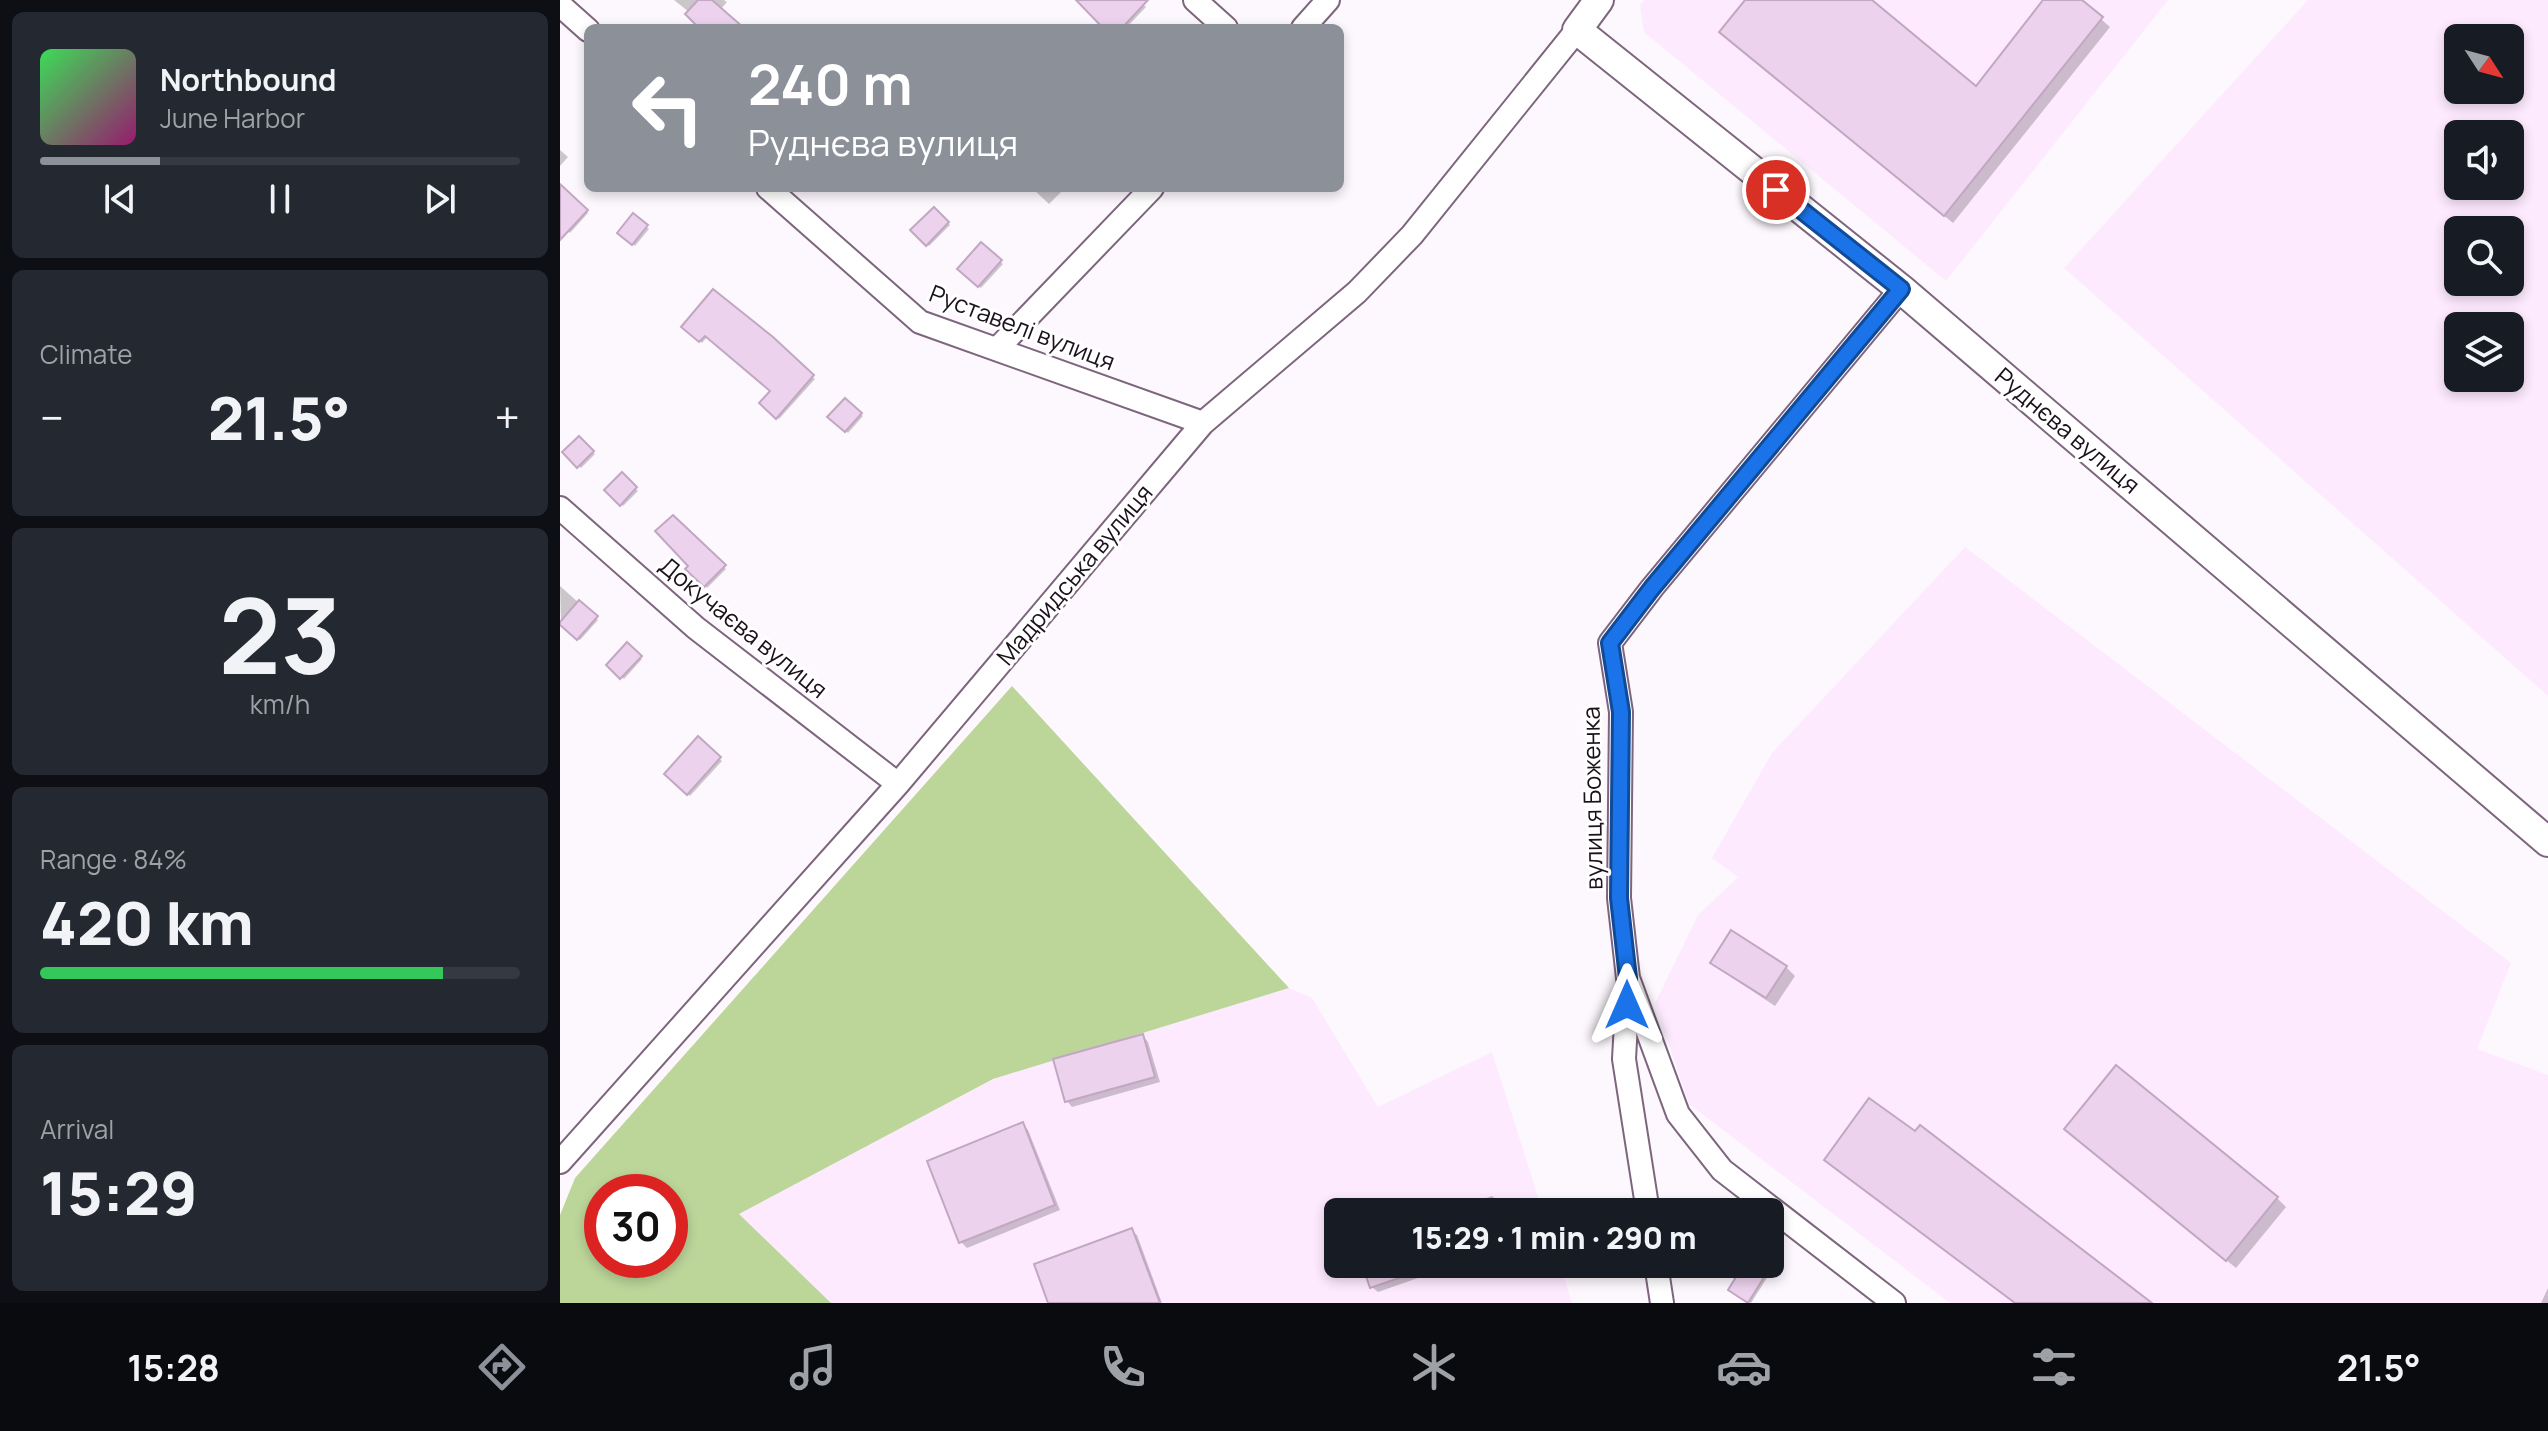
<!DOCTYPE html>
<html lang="en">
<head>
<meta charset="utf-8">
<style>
	:root { --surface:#171b24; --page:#242831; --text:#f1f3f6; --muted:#9ea1a6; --line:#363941; --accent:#8c9099 }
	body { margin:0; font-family:Manrope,sans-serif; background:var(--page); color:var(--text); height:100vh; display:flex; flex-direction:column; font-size:30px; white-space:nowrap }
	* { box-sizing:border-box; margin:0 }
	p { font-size:26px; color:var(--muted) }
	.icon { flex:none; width:44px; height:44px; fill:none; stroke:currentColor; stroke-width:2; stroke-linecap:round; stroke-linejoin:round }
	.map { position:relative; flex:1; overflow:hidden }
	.side { display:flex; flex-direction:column; gap:12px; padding:12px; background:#0d0f14; width:560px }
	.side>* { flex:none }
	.guide { position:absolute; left:24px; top:24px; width:760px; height:168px; border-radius:12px; box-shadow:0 4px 12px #0003; background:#8c9099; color:#fff; overflow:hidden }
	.needle { width:52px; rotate:126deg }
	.fabs { position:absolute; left:1884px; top:24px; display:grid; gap:16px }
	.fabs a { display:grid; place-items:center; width:80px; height:80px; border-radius:12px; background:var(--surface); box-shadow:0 4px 12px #0003; font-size:40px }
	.speed { position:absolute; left:24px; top:1174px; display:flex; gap:16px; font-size:40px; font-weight:700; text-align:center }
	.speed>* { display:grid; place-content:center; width:104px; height:104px; border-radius:50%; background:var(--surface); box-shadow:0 4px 12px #0003; line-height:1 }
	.speed .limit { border:12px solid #d22; background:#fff; color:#111 }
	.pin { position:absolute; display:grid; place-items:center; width:68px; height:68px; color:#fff; margin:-34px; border:4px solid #fff; border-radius:50%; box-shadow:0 2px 8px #0007 }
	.me { position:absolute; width:88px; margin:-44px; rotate:0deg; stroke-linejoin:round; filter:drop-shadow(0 0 6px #0008) }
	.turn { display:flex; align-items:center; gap:28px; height:168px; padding:0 32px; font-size:36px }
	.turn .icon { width:104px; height:104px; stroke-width:2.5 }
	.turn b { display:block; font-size:56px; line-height:68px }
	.big { font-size:60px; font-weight:800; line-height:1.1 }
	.side .card { flex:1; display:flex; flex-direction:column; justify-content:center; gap:12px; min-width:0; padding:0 28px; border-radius:12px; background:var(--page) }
	.side .dial { align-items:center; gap:0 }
	.dial b { font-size:104px; line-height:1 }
	.song { display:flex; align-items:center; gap:24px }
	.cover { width:96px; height:96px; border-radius:12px; background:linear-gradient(135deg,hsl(130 70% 55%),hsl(320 70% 35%)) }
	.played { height:8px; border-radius:4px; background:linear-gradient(90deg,var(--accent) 25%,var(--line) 25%) }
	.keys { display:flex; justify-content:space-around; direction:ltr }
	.heat { display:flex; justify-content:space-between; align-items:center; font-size:44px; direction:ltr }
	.charge { height:12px; border-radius:6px; background:linear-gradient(90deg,#34c759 84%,var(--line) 0) }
	.trip { position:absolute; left:764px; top:1198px; width:460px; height:80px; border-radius:12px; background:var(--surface); box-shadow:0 4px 12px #0003; font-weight:800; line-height:80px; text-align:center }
	.tab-bar { display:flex; height:128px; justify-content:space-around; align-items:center; background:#090b0e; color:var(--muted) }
	.tab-bar .icon { width:56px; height:56px }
	.tab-bar .active { color:var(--accent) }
	.tab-bar b { font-size:36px; color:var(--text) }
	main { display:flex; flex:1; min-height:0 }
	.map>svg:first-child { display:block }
	.built { fill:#feeaff; fill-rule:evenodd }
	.green { fill:#bcd69a; fill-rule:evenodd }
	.shadow { fill:#0003 }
	.building { fill:#edd2ee; stroke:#c1a7c2; stroke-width:2 }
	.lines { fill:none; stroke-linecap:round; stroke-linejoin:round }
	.minor-casing { stroke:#7d657e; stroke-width:26 }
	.tertiary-casing { stroke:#7d657e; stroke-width:32 }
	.minor { stroke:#fff; stroke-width:22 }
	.tertiary { stroke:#fff; stroke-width:28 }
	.route-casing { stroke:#114b97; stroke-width:20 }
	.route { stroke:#1a73e8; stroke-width:14 }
	.labels { text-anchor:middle; stroke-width:6; stroke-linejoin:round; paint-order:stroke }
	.street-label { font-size:24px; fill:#1b111b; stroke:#fff }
</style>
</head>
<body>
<main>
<section class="side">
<div class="card">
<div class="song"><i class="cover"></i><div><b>Northbound</b><p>June Harbor</p></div></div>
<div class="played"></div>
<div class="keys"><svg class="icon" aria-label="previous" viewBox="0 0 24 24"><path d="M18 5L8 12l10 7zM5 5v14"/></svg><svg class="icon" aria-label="pause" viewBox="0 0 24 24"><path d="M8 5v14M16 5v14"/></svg><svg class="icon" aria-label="next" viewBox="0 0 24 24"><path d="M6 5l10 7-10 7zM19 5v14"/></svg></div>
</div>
<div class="card"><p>Climate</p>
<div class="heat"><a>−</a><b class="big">21.5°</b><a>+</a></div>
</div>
<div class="card dial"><b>23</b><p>km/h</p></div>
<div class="card"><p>Range · 84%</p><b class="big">420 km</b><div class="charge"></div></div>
<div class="card"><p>Arrival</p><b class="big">15:29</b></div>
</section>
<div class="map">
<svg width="1988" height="1303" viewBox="0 0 1988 1303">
	<rect width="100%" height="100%" fill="#fdf8fd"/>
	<path class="built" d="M1084,0H1608L1386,281L1084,32L1080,5Z
		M1748,0H1988V696L1504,268ZM1898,38H1950V90H1898ZM1898,134H1950V186H1898ZM1898,230H1950V282H1898ZM1898,326H1950V378H1898Z
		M1405,547L1951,963L1917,1049L1988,1075V1303H1390L1129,1104L1095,1003L1138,915L1178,877L1152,858L1212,753Z
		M729,988L752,998L818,1107L932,1052L983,1212H778V1264H1000L1012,1303H271L178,1214L433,1079Z"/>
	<path class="green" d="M452,686L729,988L433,1079L179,1214L271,1303H0V1215L15,1178ZM42,1192H110V1260H42Z"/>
	<path class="shadow" d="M114,0H164L167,2L160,10L181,28H142L129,12Z
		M518,0H578L586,7L566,28H538L542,24Z
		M1187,0H1308L1416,89L1486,0H1519L1550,27L1393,223L1170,41Z
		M0,150L8,157L0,166Z
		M0,187L28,213L10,233L0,224Z
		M472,188H505L489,204Z
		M374,209L390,225L369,246L353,230Z
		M74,216L89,229L75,246L60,233Z
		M421,244L443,264L421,288L400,269Z
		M153,292L255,379L219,419L201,403L212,391L148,336L142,343L123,327Z
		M285,400L303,416L288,433L270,417Z
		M19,439L35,454L21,468L5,452Z
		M62,475L78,491L63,506L47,490Z
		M113,517L166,569L147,588L128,569L131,566Z
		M0,586L38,620L20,640L1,623Z
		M67,645L82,659L64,679L48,665Z
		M139,739L162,761L130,796L107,774Z
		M1153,962L1226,967L1235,976L1215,1006L1162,971Z
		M583,1036L588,1042L600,1082L512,1107L507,1101Z
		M462,1124L468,1130L500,1210L407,1248L401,1242Z
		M1515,1138L1717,1198L1726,1207L1676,1268Z
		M932,1196L938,1201L942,1212H887Z
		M571,1230L577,1235L602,1303H490Z
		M804,1264H898L818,1292L812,1287Z
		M1186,1264L1207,1278L1191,1303L1172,1292Z
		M1988,1288V1303H1981Z"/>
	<path class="building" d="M138,0H152L184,28H139L125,14Z
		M516,0H588L562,28H543Z
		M1185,0H1312L1416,86L1483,0H1522L1543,17L1384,216L1159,32Z
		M0,184L28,210L0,240Z
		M374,207L389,222L366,246L350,230Z
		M73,213L88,225L72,245L57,233Z
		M421,242L442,260L418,287L397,269Z
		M153,289L213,337L254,375L216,419L199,403L210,391L145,336L139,342L121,327Z
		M285,398L302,413L285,432L267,417Z
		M19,436L34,451L17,468L2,452Z
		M62,472L77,487L60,506L44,490Z
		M113,515L166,565L144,587L125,569L128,566L95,531Z
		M19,600L38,616L17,640L0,625V622Z
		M67,642L82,656L60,679L46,665Z
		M138,736L161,757L127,795L104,774Z
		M1171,930L1227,966L1206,998L1150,963Z
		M583,1034L595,1077L505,1102L493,1059Z
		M1556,1065L1718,1197L1666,1261L1504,1129Z
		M1309,1098L1355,1131L1360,1125L1592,1303H1455L1264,1160Z
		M463,1122L495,1205L399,1243L367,1161Z
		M572,1228L600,1303H488L474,1264Z
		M802,1264H870L871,1267L810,1288Z
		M1184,1264H1190L1206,1274L1188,1303L1168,1290Z"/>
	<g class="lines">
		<g class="minor-casing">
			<path id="minor" d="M635,0L666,28
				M0,5L28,30
				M743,28L768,0
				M208,188L360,322L643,423
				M437,349L592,188
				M0,508L136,628L338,784
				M1068,987L1064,1059L1088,1212
				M0,1162L338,784L643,423L797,292L852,235L1017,30
				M1096,1264L1102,1303
				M1334,1303L1162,1170L1118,1114L1068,978L1059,898L1061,712L1050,643L1092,588L1341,289"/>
		</g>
		<g class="tertiary-casing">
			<path id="tertiary" d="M1039,0L1017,30L1341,289L1988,842"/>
		</g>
		<use href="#minor" class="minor"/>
		<use href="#tertiary" class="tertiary"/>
	</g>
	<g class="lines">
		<g class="route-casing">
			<path id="route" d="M1067,1005L1068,978L1059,898L1061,712L1050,643L1092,588L1341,289L1216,190"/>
		</g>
		<use href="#route" class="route"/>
	</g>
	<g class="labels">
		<g class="street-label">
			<text transform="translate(462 328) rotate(21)" y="8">Руставелі вулиця</text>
			<text transform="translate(1507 431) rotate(40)" y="8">Руднєва вулиця</text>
			<text transform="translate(515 575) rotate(-50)" y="8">Мадридська вулиця</text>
			<text transform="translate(183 628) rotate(39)" y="8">Докучаєва вулиця</text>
			<text transform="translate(1033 798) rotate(-91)" y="8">вулиця Боженка</text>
		</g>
	</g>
</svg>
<div class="fabs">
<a><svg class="needle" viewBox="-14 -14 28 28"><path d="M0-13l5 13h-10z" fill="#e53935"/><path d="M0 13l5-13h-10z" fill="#9ea1a6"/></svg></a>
<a><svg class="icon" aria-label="sound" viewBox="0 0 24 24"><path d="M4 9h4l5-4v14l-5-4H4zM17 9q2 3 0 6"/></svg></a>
<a><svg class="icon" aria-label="search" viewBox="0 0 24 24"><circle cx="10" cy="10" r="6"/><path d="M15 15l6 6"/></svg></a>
<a><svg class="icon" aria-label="layers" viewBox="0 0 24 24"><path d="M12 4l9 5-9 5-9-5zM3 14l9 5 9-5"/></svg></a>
</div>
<div class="speed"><div class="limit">30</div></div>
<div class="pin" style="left:1216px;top:190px;background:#d93025"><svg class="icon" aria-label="arrive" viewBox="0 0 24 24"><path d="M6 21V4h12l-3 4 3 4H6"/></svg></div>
<svg class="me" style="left:1067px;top:1005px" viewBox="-20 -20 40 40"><path d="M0-17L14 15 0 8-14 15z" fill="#1a73e8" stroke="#fff" stroke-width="4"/></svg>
<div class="trip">15:29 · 1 min · 290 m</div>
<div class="guide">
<div class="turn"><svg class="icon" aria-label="left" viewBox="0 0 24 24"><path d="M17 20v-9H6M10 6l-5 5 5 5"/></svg><div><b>240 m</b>Руднєва вулиця</div></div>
</div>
</div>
</main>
<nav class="tab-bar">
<b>15:28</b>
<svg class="icon active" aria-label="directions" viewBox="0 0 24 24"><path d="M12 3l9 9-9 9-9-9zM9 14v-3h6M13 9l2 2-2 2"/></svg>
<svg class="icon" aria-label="music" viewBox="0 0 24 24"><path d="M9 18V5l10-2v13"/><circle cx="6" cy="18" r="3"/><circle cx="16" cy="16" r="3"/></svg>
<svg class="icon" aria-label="phone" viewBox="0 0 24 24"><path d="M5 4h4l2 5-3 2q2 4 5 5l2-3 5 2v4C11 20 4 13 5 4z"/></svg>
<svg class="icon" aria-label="climate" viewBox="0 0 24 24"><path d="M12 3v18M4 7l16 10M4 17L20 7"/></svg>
<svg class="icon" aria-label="car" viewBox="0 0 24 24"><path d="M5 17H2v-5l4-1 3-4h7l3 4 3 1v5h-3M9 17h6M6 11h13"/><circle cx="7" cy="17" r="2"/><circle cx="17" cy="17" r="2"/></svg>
<svg class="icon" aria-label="filters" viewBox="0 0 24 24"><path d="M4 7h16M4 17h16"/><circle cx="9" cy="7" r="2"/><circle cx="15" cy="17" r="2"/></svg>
<b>21.5°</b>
</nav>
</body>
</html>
